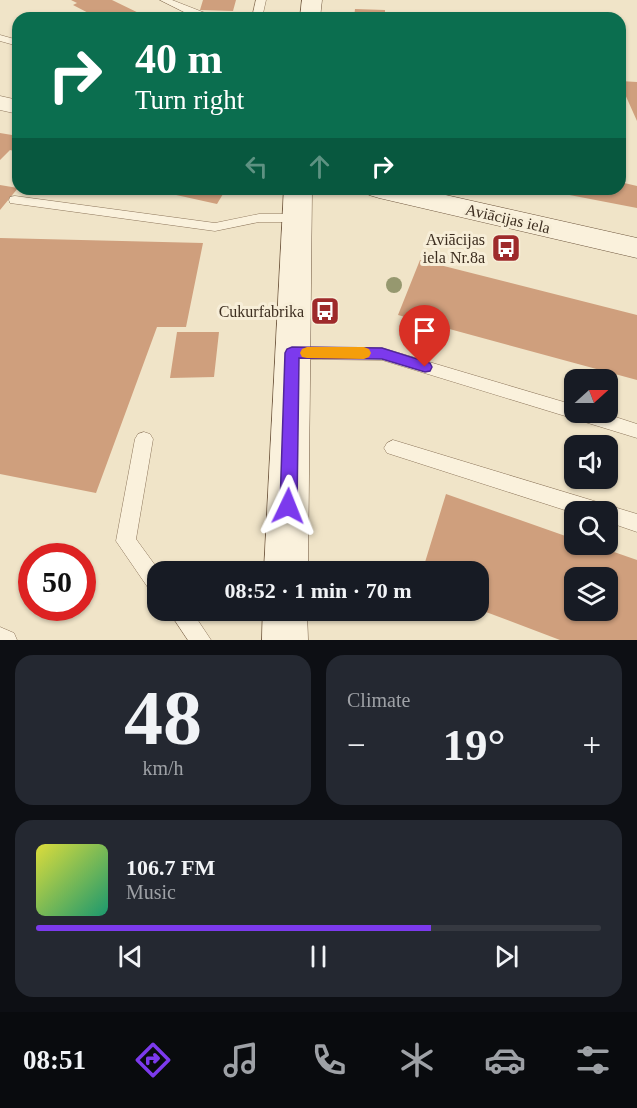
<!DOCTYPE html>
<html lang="en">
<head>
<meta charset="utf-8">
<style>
	:root { --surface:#171b24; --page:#242831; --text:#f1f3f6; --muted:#9ea1a6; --line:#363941; --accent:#7c3aed }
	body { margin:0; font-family:"Times New Roman",serif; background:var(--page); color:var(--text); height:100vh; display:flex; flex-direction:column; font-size:22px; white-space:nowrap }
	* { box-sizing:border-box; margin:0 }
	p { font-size:20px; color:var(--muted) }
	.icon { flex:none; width:33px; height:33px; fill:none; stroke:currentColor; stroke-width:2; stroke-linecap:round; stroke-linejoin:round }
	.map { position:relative; height:640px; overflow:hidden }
	.drawer { display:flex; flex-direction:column; gap:15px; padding:15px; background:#0d0f14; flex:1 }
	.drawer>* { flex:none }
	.hud { position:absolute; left:12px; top:12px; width:614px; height:183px; border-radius:18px; box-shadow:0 2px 4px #0004; background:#0b6e4f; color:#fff; overflow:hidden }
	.needle { width:39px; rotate:69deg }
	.tools { position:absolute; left:564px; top:369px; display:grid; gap:12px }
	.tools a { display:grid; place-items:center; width:54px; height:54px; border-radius:12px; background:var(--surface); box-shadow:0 2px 4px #0004; font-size:30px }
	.speed { position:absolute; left:18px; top:543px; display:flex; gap:12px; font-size:30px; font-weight:700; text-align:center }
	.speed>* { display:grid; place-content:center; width:78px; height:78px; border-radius:50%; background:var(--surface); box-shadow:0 2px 4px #0004; line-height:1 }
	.speed .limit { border:9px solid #d22; background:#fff; color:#111 }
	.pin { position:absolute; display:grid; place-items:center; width:51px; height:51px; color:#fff; margin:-62px -26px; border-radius:50% 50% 50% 0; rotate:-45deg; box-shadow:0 0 6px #0007 }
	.pin .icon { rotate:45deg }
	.me { position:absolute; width:66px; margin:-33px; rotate:2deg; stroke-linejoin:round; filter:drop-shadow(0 0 4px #0008) }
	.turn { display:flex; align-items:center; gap:21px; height:126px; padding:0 24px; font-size:27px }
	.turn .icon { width:78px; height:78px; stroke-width:2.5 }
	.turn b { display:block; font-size:42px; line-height:51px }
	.lanes { display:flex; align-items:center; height:57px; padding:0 24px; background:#0003; justify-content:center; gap:30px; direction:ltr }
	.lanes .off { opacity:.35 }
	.big { font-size:45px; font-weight:700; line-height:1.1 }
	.drawer .widget { flex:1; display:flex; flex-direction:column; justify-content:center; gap:9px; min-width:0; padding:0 21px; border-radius:18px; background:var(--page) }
	.drawer .dial { align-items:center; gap:0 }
	.dial b { font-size:78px; line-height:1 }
	.song { display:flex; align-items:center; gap:18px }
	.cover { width:72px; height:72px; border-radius:9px; background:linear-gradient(135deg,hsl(60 70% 55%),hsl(160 70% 35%)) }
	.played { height:6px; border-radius:3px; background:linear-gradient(90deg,var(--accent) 70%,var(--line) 70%) }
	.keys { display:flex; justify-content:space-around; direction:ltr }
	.heat { display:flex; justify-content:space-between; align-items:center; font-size:33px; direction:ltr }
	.drawer .tiles { flex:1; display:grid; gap:15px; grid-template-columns:1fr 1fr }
	.widget:last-child { grid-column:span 2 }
	.trip { position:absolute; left:147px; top:561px; width:342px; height:60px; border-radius:18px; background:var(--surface); box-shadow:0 2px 4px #0004; font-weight:700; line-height:60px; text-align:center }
	.tabs { display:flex; height:96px; justify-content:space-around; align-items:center; background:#090b0e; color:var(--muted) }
	.tabs .icon { width:42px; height:42px }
	.tabs .current { color:var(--accent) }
	.tabs b { font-size:27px; color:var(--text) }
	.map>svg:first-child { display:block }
	.building { fill:#cf9f7d; fill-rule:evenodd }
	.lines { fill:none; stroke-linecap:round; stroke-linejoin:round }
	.lane-casing { stroke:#8d765c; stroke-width:1 }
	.street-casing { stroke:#8d765c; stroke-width:1 }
	.secondary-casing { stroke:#6f573f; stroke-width:1 }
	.lane { fill:#faf1dc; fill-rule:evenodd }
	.street { fill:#faf1dc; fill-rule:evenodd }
	.secondary { fill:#faf1dc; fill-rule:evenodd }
	.tree { fill:#96986f }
	.route { fill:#7c3aed; stroke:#51269a; stroke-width:1.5 }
	.slow { fill:#f59e0b }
	.labels { text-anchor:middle; stroke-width:6; stroke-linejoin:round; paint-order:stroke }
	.street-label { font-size:16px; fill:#3d2e20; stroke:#f7eed8 }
	.poi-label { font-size:16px; fill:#3d2e20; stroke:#f7eed8; text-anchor:end }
</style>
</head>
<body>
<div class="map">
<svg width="637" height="640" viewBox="0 0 637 640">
	<rect width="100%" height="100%" fill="#f0e4c8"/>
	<path class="building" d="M71,0H112L149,18H98L73,5L77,3Z
		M203,0H236L233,11L200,10Z
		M355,9L385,10V18H354Z
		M620,81L637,82V121L620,83Z
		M0,133L18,136V152L10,150L0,160Z
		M620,182L637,186V208L554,192V189H620Z
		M0,185L18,188L0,210Z
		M149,189H226L217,204Z
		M0,238L203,243L186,327H157L96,493L0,474Z
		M420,260L637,315V380L398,315Z
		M177,332H219L214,377L170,378Z
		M446,494L574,539V544H591L637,560V640H560L478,609V572H422ZM574,578H608V610H574Z"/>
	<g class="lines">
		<g class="lane-casing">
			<path id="lane" d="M160,0H172L218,18L190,15Z
				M256,0H266L262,18H252Z
				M0,35L18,40V46L0,41Z
				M15,196L215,223L259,214H297L304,218L297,222H259L215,231L10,203L9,200L10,197Z
				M292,347L382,348L574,405V412H600L637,424V438L382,360L292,359L286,357L284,353L286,349Z
				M144,432L150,434L153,439L136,539L160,572H158V595L151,592L116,541L135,439L138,434Z
				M393,440L637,514V532L608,522V512L574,513L387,453L384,448L387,443Z
				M168,610H191L211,640H188Z
				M0,627L14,633L17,640H0Z"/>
		</g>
		<g class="street-casing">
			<path id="street" d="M0,96L18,100V114L0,110Z"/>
		</g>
		<g class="secondary-casing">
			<path id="secondary" d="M302,0H322L320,18H300Z
				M284,189H312L308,572H264Z
				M365,189H419L637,238V258L379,198L369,195Z
				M263,610H307L308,640H262Z"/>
		</g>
		<use href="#lane" class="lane"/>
		<use href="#street" class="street"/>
		<use href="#secondary" class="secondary"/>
	</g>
	<circle class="tree" cx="394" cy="285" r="8"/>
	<path class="route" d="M292,347L382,348L430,363L432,367L430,371L425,372L382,359L299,358L297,506L294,511L288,514L282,511L280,506L285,353L287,349Z"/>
	<path class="slow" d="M307,347H364L369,349L371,353L369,357L364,359L307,358L302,357L300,353L302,349Z"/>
	<defs>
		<g id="bus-square" transform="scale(1.5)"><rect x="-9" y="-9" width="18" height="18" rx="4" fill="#9e2a2b" stroke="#f7eed8"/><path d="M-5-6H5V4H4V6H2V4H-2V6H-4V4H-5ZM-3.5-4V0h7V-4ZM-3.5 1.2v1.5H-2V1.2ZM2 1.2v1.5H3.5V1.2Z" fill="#fff"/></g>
	</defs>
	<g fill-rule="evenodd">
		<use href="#bus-square" x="506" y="248"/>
		<use href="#bus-square" x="325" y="311"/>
	</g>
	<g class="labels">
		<g class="street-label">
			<text transform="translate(508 218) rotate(13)" y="6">Aviācijas iela</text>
		</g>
		<g class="poi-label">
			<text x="485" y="245">Aviācijas<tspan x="485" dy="18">iela Nr.8a</tspan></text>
			<text x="304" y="317">Cukurfabrika</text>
		</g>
	</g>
</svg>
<div class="tools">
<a><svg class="needle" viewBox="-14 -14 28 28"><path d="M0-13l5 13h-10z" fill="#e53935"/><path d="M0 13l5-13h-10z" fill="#9ea1a6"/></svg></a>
<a><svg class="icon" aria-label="sound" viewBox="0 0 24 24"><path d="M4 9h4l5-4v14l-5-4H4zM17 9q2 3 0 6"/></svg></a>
<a><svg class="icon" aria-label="search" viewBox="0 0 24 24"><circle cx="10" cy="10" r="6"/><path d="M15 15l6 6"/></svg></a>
<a><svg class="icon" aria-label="layers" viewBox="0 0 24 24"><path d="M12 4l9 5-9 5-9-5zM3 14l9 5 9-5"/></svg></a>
</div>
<div class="speed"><div class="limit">50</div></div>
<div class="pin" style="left:425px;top:367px;background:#d93025"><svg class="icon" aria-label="arrive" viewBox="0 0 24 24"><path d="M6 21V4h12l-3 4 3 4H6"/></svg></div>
<svg class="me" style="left:288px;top:506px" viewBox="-20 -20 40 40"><path d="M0-17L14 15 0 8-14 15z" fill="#7c3aed" stroke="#fff" stroke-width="4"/></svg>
<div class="trip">08:52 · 1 min · 70 m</div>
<div class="hud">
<div class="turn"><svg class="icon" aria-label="right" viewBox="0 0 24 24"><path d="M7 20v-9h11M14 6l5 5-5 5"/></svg><div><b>40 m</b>Turn right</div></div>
<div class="lanes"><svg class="icon off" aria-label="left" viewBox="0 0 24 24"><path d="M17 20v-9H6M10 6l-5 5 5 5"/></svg><svg class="icon off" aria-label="ahead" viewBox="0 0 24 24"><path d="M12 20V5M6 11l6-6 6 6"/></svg><svg class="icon" aria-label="right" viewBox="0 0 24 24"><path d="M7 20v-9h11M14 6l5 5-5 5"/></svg></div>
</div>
</div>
<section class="drawer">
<div class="tiles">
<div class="widget dial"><b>48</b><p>km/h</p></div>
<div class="widget"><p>Climate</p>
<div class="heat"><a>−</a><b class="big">19°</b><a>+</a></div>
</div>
<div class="widget">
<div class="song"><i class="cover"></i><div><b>106.7 FM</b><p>Music</p></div></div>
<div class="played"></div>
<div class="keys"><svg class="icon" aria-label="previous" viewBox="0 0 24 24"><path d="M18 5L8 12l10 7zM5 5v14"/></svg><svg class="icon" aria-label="pause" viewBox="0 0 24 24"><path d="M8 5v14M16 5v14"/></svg><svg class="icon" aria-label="next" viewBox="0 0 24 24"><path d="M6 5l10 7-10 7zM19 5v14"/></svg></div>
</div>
</div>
</section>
<nav class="tabs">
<b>08:51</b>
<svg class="icon current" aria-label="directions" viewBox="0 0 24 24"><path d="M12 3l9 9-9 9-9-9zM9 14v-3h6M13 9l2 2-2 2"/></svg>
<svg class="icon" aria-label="music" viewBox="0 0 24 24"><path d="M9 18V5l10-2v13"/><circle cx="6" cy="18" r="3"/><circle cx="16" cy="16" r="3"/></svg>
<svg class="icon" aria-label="phone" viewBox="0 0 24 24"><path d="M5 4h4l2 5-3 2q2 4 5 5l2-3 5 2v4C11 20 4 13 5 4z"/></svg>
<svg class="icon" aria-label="climate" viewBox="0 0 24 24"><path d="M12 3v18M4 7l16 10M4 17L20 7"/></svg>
<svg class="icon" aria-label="car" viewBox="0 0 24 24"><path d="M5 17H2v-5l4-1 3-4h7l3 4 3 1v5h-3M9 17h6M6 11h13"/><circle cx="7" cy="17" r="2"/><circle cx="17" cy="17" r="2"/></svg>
<svg class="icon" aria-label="filters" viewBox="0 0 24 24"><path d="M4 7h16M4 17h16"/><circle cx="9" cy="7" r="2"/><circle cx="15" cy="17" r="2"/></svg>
</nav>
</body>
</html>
